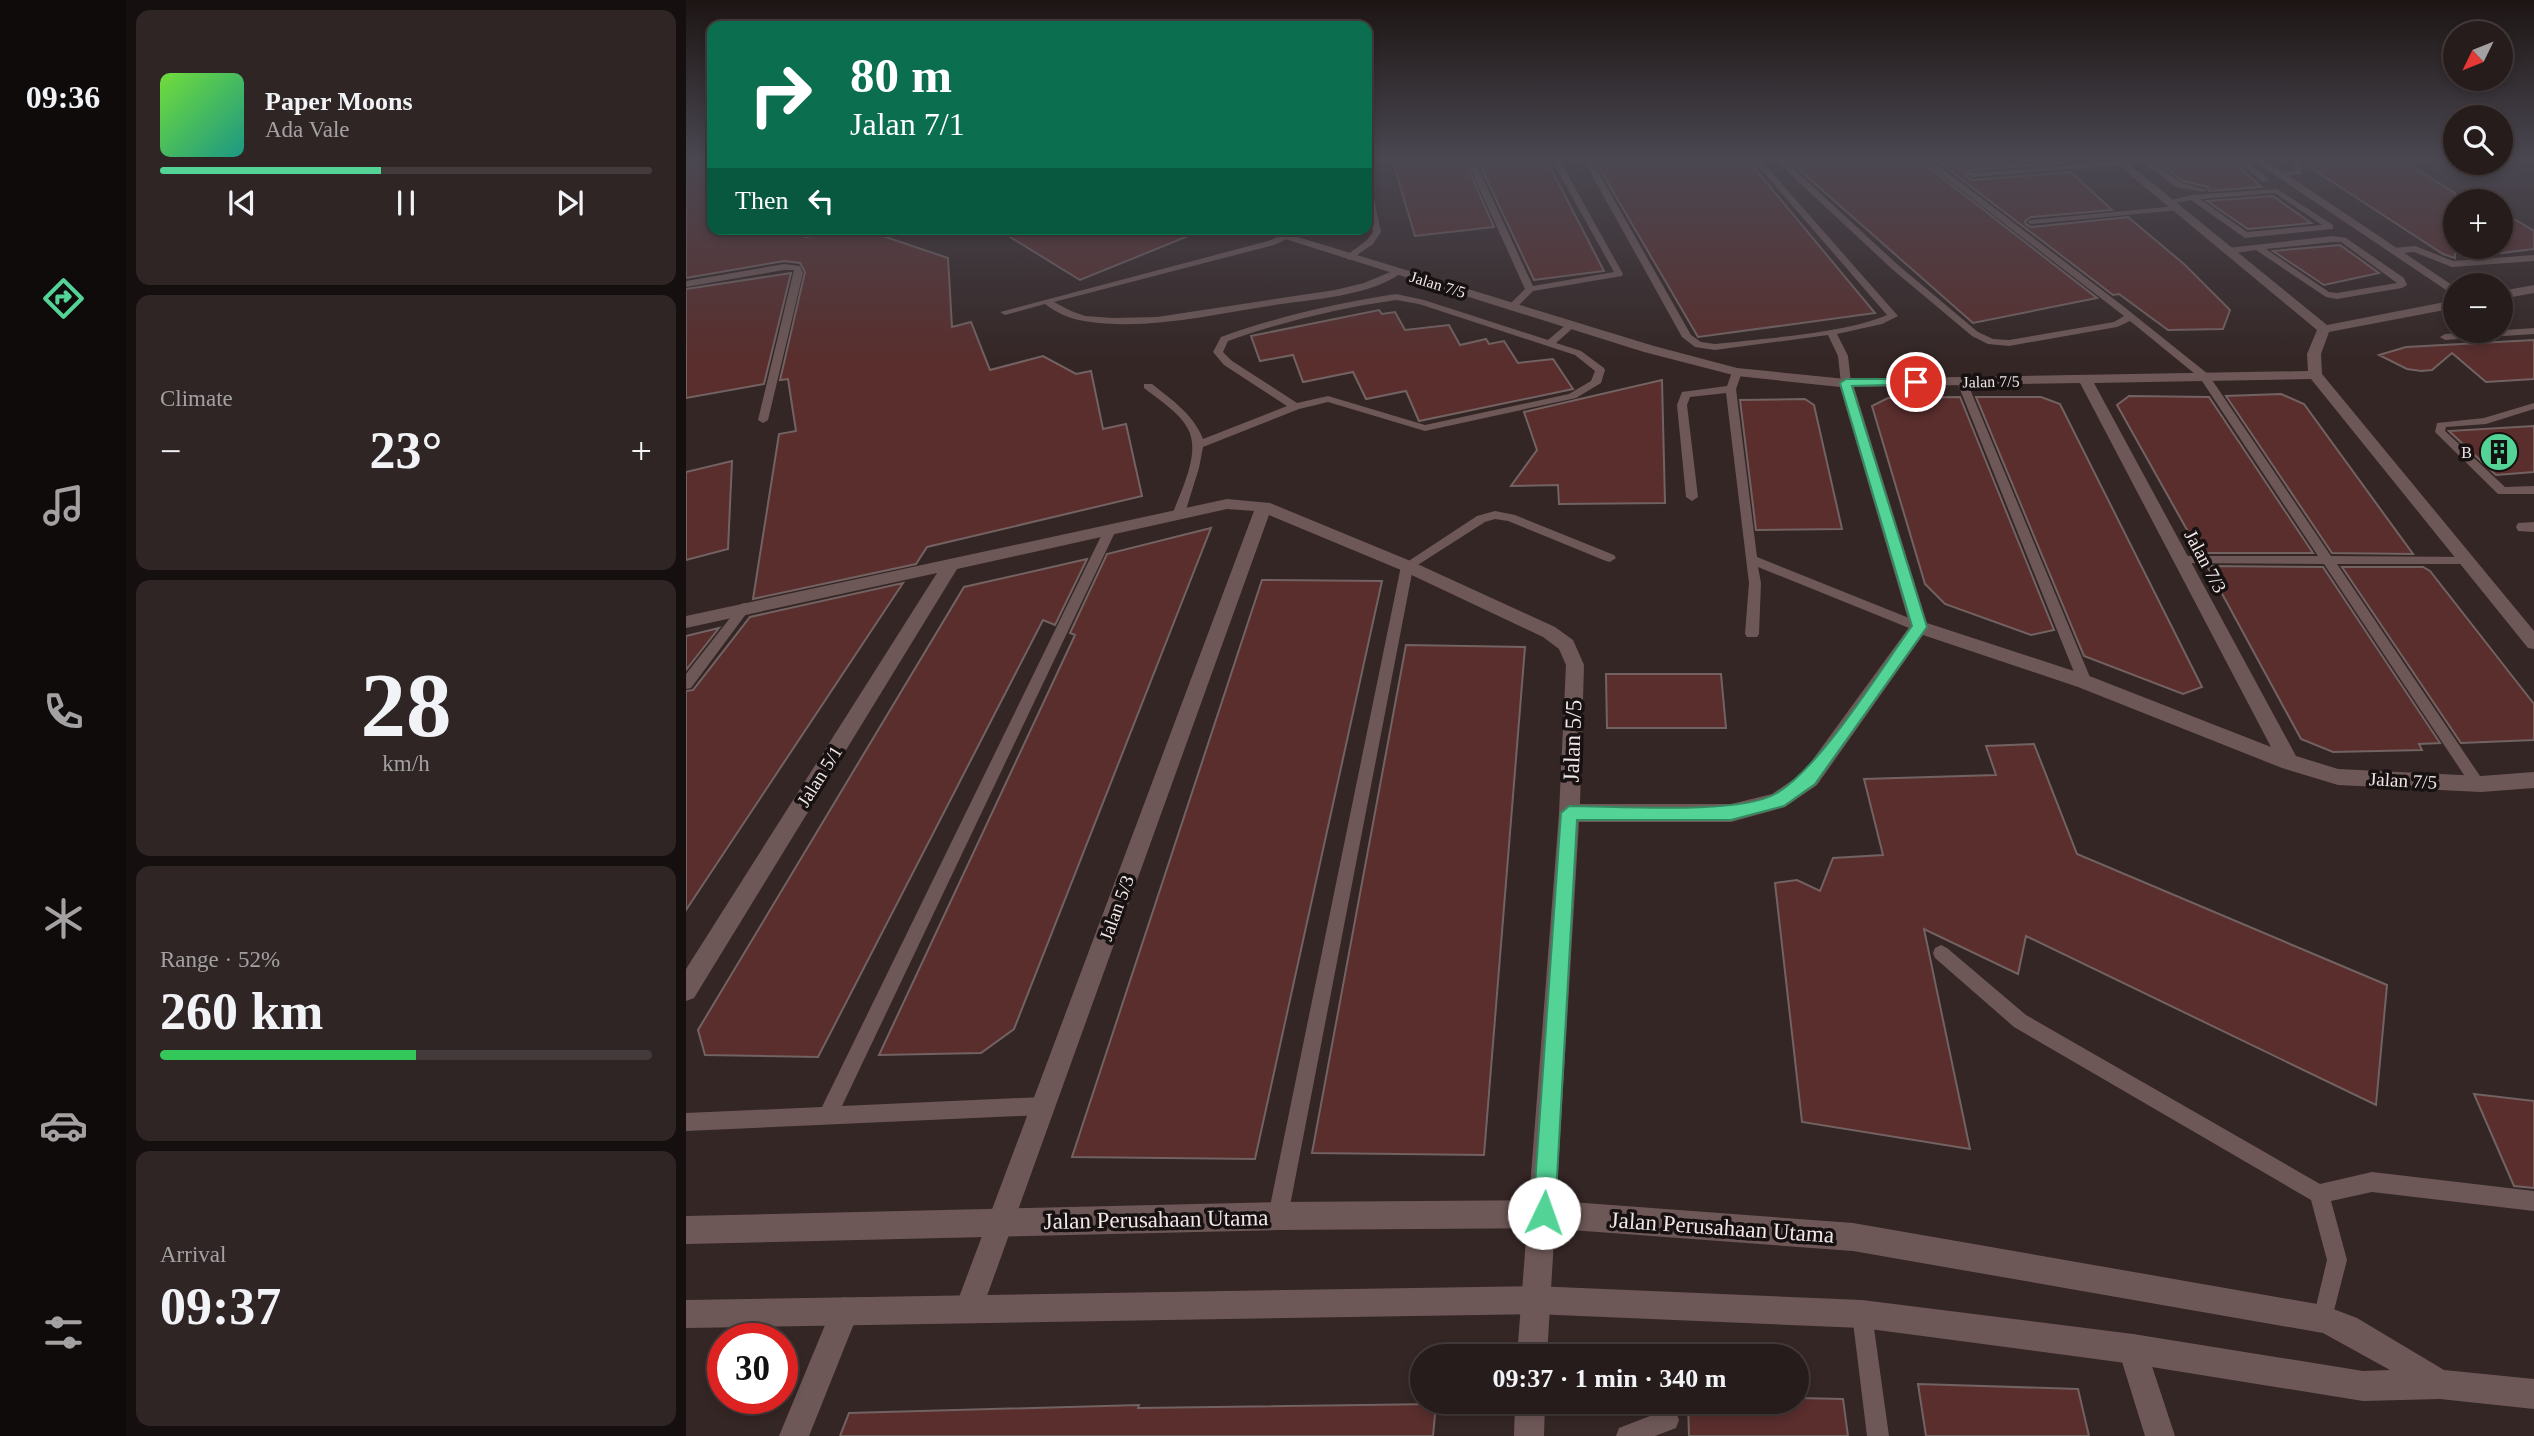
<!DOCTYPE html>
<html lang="en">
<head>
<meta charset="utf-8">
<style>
	:root { --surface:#271c1c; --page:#2f2525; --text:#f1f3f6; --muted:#a4a1a3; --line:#433a3b; --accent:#53d396 }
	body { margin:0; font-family:Georgia,serif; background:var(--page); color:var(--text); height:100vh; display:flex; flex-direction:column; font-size:26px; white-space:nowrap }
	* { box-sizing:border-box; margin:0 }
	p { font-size:23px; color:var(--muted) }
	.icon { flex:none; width:38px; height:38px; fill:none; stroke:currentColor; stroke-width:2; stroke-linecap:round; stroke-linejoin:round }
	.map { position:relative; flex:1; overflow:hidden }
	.details { display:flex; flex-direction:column; gap:10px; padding:10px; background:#150f0f; width:560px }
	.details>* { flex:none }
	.hud { position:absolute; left:21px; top:21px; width:665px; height:214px; border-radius:14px; box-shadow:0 4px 10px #0003,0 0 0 2px var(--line); background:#0b6e4f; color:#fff; overflow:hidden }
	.needle { width:46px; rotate:227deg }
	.fabs { position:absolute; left:1757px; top:21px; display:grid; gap:14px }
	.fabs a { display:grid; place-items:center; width:70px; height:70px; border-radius:50%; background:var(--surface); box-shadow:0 4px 10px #0003,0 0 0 2px var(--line); font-size:35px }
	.speed { position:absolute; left:21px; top:1323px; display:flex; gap:14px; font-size:35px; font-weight:700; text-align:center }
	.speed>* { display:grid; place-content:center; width:91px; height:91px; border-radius:50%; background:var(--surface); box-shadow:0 4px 10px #0003,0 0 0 2px var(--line); line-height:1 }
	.speed .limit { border:10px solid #d22; background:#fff; color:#111 }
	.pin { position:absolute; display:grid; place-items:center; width:60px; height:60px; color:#fff; margin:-30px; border:4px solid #fff; border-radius:50%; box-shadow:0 2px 7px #0007 }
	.me { position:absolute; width:77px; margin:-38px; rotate:3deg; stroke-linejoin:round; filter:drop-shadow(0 0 5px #0008) }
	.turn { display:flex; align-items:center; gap:24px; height:147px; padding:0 28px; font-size:32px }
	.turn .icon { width:91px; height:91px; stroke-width:2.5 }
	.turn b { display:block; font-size:49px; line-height:60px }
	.then { display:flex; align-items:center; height:66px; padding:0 28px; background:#0003; gap:14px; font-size:26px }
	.big { font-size:52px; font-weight:600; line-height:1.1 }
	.details .tile { flex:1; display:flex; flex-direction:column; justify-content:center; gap:10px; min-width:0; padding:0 24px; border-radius:14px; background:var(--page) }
	.details .dial { align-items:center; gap:0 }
	.dial b { font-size:91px; line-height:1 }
	.song { display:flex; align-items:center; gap:21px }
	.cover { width:84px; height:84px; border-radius:10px; background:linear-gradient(135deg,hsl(100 70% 55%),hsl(170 70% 35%)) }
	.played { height:7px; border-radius:4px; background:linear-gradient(90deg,var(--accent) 45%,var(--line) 45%) }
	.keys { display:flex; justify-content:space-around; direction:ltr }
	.heat { display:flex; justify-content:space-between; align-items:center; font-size:38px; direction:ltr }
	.charge { height:10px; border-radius:5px; background:linear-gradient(90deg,#34c759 52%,var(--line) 0) }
	.trip { position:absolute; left:724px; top:1344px; width:399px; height:70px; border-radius:35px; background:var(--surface); box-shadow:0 4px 10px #0003,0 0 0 2px var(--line); font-weight:600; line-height:70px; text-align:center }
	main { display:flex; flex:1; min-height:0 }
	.menu { display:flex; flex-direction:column; width:126px; justify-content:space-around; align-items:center; background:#100b0b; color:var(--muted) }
	.menu .icon { width:49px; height:49px }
	.menu .on { color:var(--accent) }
	.menu b { font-size:32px; color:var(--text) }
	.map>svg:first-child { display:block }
	.building { fill:#592e2d; stroke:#726261; stroke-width:2 }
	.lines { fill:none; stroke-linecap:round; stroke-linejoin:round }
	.service { fill:#6e5857; fill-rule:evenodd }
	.minor { fill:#6e5857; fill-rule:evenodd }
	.tertiary { fill:#6e5857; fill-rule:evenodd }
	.route { fill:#53d396; stroke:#368962; stroke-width:2 }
	.labels { text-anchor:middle; stroke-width:7; stroke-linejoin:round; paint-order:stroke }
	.far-street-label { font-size:16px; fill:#f1e7e7; stroke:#171111 }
	.far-poi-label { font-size:16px; fill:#f1e7e7; stroke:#171111; text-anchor:end }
	.street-label { font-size:19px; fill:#f1e7e7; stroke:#171111 }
	.near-street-label { font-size:23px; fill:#f1e7e7; stroke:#171111 }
</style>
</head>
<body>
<main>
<nav class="menu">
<b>09:36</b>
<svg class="icon on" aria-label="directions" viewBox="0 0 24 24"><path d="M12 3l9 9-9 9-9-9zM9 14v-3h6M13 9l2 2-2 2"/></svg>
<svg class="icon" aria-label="music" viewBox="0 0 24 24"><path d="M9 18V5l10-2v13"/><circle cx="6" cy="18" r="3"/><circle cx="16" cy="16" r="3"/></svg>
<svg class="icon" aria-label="phone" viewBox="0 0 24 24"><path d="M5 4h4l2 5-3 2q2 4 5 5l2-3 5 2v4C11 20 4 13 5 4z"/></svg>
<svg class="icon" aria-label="climate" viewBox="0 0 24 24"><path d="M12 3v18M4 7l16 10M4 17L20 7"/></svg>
<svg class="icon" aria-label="car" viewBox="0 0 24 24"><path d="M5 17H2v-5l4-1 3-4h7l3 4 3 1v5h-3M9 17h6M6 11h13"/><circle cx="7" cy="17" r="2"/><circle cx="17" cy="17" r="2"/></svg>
<svg class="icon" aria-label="filters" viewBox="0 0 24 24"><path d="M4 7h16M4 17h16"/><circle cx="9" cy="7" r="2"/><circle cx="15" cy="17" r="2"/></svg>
</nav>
<section class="details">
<div class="tile">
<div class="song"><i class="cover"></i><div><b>Paper Moons</b><p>Ada Vale</p></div></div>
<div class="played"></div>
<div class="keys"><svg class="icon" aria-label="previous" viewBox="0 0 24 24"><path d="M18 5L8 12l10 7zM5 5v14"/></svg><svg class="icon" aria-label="pause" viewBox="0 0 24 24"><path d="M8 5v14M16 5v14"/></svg><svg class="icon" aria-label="next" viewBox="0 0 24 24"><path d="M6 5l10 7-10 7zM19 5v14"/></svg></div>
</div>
<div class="tile"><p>Climate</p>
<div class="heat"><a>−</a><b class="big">23°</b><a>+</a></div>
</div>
<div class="tile dial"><b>28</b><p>km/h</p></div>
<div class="tile"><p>Range · 52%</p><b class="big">260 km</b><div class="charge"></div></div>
<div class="tile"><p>Arrival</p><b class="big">09:37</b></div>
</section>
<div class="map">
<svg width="1848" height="1436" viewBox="0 0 1848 1436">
	<rect width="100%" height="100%" fill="#342625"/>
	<path class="building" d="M0,159H26V229H120L119,237L172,229H199L197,236L262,258L266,327L285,322L304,370L357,356L390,374L405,371L417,429L440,424L456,496L241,547L230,564L67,599L93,434L110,431L102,379L94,380L119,272L114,263L98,261L0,278Z
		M706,159H778L808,227L729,236Z
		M791,159H860L918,271L848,280Z
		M908,159H1061L1189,313L1012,337Z
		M1101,159H1232L1411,298L1287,323Z
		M1249,159H1372L1376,163L1286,170L1280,176L1286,180L1385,172L1426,210L1345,217L1339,221L1340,224L1345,227L1442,217L1498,264L1544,310L1537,329L1482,330L1433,294L1427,295Z
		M1467,159H1545L1575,187L1523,191L1522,187L1497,181Z
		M1652,159H1714L1769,193V258L1757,254L1619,164Z
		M1587,196L1625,223L1562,229L1521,201Z
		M1815,211L1848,231V249L1815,253Z
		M311,229H517V230L394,280Z
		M1654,245L1693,273L1638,285L1587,251Z
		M105,273L78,384L0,398V289Z
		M693,310L696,314L709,312L719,330L763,325L774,345L800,339L803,344L818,341L832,363L867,359L887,389L733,421L720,391L680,399L667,372L617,382L607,355L574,361L565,336Z
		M1848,340V379L1800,382L1766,353L1746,370L1735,371L1721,369L1693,355L1720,347Z
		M976,380L979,503L873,504L872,485L825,486L851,450L838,412Z
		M1595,394L1618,404L1727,554L1646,553L1540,396Z
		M1443,396L1523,397L1627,553H1514L1431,405Z
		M1274,397L1368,630L1345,635L1259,604L1239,584L1186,406L1202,398Z
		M1290,397H1355L1374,404L1516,687L1497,694L1398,656Z
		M1119,399L1128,405L1156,529L1070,530L1054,400Z
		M1848,426V472L1810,475L1763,431Z
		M46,461L42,549L0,560V472Z
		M525,528L328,1029L295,1053L193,1055L389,635L384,633L421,554Z
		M401,559L369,625L357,620L132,1057L19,1055L12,1030L278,587Z
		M1521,566L1637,567L1754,743L1733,744L1736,750L1647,752L1615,739Z
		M1656,567H1737L1744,571L1848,704V740L1775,743Z
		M576,580L696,581L569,1159L386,1157Z
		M217,583L0,910V691L7,690L64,617Z
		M33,628L0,670V636Z
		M720,645L839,647L798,1155L626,1153Z
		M920,674H1035L1040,728H921Z
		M1348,744L1391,854L1701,985L1690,1105L1340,936L1332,974L1238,929L1284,1149L1116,1122L1089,883L1111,880L1134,891L1147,858L1197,855L1178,779L1310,775L1300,746Z
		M1788,1094L1848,1101V1188L1828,1186Z
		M1232,1384L1392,1389L1403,1436H1240Z
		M1111,1398L1157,1399L1162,1436H1003L1002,1402H1111Z
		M750,1404L747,1436H154L163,1413L453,1405L452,1408Z"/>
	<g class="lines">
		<path class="service" d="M780,159H788L847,286L928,272L865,159H873L937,274L936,276L847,291L830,308H824V304L839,289Z
			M897,159H905L1005,335L1015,342L1029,344C1079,338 1156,334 1201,315L1066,159H1074L1212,316L1196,324L1151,334L1162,356L1165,383L1160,386L1155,383L1152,356L1142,335L1029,350L1009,347L996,337Z
			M1088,159H1097L1212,265L1292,332L1307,339L1323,340L1428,322L1438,316L1235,159H1244L1437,306L1522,374L1645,556L1784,557L1786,560L1780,564H1651L1796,779L1798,783L1796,787H1786L1638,564L1491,563L1489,560L1495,556H1632L1514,378L1444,321L1431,327L1323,346L1302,344L1286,336L1206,269Z
			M1452,159H1462L1496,183L1521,190L1517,192L1490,187Z
			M1548,159H1557L1584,180L1577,182Z
			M1620,159L1616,163L1615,174L1594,177L1590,175L1608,170L1609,160Z
			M1438,161V165H1435L1286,177L1282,175L1286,173Z
			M681,182L685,184L695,232L687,244L664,260L661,259V255L681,240L687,232L681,202Z
			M1591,189L1647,225V229L1559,238L1505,200L1482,204L1478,202L1506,195ZM1589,193L1636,225L1561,232L1514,199Z
			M1490,206H1493V210L1345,224L1341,222L1345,220Z
			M598,234L602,237L601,239L588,245L368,302L385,311L399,316L427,318L471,317L649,290L678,283L709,270L716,272C685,297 623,299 583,306C523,315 460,331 398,321C384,319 371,313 359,304L319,315L314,312L582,241Z
			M1647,236L1660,238L1718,278L1721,285L1716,288L1651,299L1640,297L1570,250L1542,254L1538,251L1542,248ZM1647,242H1655L1711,283L1651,293L1643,292L1580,249Z
			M1729,246L1767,261L1848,255V261L1766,267L1728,252L1707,254L1703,251L1707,248Z
			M98,264L114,266L117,273L82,420L77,423L72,420L108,270H98L0,287V281Z
			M710,294L738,300L862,340L882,323H888V327L870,343L895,351L918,368L919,370L915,383L890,398L739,431L642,402L613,409L517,447L513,468L499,513L497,516H489L487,513C495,490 515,453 502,429C493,412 473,400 458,388V384H466C486,400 508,415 517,439L601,406L538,365L527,352L535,337C590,317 651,303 710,294ZM710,300L733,304L889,355L909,371L905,381L883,394L739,425L642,396L611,403L546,361L537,352L542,341C595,322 654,308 710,300Z
			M1848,328V334L1759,340L1754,337L1759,334Z
			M1051,369L1056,372L1050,389L1071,557L1238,624L1239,627L1238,630H1228L1072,567L1075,583L1073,634L1071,637H1061L1059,634L1063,583L1040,393L1004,397L1001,405L1012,497L1006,501L1000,497L991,405L996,392L1041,386L1046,372Z
			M1276,379L1281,382L1406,682L1404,686L1399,687L1392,682L1271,382Z
			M1848,403V409L1800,424L1760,427L1759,431L1819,487L1848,486V494H1812L1749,432L1751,423L1798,418Z
			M809,511L829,515L928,555L930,558L924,562L920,561L822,521L809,519L799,522L727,568L602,1216L599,1223L592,1226L585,1223L582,1216L715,566L791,516Z
			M425,524L431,528L156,1106L357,1097L364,1099L366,1106L364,1113L357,1115L0,1131V1113L136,1107L419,528Z
			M59,603L63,604L65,607L63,610L5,688L0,689V674L55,604Z
			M1255,945L1261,948L1340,1015L1634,1184L1686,1172L1848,1191V1211L1686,1192L1645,1201L1661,1260L1644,1326L1637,1329L1630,1326L1627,1319L1641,1260L1625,1200L1328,1027L1249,958L1247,953L1249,948Z
			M1176,1304L1183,1307L1186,1314L1203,1436H1181L1166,1314L1169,1307Z
			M982,1409L990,1412L993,1420L990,1428L969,1436H930L933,1428Z"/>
		<path class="minor" d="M1425,159H1437L1641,325L1769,300V308L1643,332L1635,354L1636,374L1848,631V649L1842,648L1625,379L1408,383L1610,756L1652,769L1795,776L1848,772V788L1795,792L1652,785L1596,768L1392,687L1237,635L1131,785L1099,807L1045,822H893L861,1356H831L873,813L880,665L873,649L857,637L715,570L583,515L293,1318L283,1322L273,1318L269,1308L568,511L541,509L271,569L8,998L0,1001V969L251,573L0,628V616L541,499L584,503L727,562L869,627L887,640L898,665L894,804H1045L1086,794L1117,773L1224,626L1154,387L1051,376L958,352L567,229H586L968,346L1051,368L1160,379L1622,371L1621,354L1631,330ZM1394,383L1585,747L1406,677L1241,623L1168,387Z
			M1565,159H1578L1769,287V296Z
			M1848,285V293L1815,299V291Z
			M1848,522V532L1832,531L1830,527L1832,523Z
			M159,1297L169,1301L173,1311L123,1436H93L149,1301Z
			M1447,1334L1457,1339L1489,1436H1459L1432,1349L1437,1339Z
			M829,1402H859L858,1436H828Z"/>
		<path class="tertiary" d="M858,1200L1167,1223L1637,1305L1671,1318L1758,1370L1848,1379V1409L1754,1399L1677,1401L1447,1364L1176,1328L848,1314L0,1328V1300L848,1286L1176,1300L1447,1334L1677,1371L1704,1370L1637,1333L1167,1251L858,1228L592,1230L0,1244V1216L592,1202Z"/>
	</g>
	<linearGradient id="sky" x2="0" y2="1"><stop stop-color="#1d1514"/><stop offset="0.44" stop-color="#4a4751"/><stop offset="1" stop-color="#4a4751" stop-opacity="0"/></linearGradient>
	<rect width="1848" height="360" fill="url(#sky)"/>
	<path class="route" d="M1230,379L1235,382L1234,384L1166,386L1241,627L1129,784L1098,806L1045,820H891L869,1213L866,1221L858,1225L850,1221L847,1213L875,813L883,806C930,806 1052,815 1089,794C1133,770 1194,670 1226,626L1154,383L1160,379Z"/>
	<defs>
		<g id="building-disc" transform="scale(2.0125)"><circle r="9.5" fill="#53d396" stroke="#171111"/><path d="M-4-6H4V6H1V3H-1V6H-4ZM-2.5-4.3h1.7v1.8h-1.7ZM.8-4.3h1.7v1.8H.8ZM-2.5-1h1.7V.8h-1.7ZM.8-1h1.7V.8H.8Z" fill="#111"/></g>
	</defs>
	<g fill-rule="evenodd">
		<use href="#building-disc" x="1813" y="452"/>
	</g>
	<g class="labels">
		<g class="far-street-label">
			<text transform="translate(752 284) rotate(17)" y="6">Jalan 7/5</text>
			<text transform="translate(1305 381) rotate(-1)" y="6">Jalan 7/5</text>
		</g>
		<g class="far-poi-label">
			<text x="1786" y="458">B</text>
		</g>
		<g class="street-label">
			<text transform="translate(1520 561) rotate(62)" y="7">Jalan 7/3</text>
			<text transform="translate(133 776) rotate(-58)" y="7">Jalan 5/1</text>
			<text transform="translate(1717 780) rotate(3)" y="7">Jalan 7/5</text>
			<text transform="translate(430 908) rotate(-70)" y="7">Jalan 5/3</text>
		</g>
		<g class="near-street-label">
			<text transform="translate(886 741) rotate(-88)" y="8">Jalan 5/5</text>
			<text transform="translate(470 1219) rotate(-1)" y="8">Jalan Perusahaan Utama</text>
			<text transform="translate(1036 1227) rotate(4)" y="8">Jalan Perusahaan Utama</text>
		</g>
	</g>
</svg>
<div class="fabs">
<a><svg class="needle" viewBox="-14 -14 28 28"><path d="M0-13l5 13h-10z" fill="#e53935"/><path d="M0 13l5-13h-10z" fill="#a4a1a3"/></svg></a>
<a><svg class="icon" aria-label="search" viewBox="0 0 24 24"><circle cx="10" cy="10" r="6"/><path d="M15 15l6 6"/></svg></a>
<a>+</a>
<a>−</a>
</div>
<div class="speed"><div class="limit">30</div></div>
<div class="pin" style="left:1230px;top:382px;background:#d93025"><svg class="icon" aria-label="arrive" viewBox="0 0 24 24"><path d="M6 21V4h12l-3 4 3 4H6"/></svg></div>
<svg class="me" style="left:858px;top:1213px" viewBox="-20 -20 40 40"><circle r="19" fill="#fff"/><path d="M0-13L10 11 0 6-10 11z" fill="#53d396"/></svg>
<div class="trip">09:37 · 1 min · 340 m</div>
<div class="hud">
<div class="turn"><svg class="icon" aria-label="right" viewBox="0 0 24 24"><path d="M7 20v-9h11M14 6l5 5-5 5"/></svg><div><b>80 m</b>Jalan 7/1</div></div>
<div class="then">Then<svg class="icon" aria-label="left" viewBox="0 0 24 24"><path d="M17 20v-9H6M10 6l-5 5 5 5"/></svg></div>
</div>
</div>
</main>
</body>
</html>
